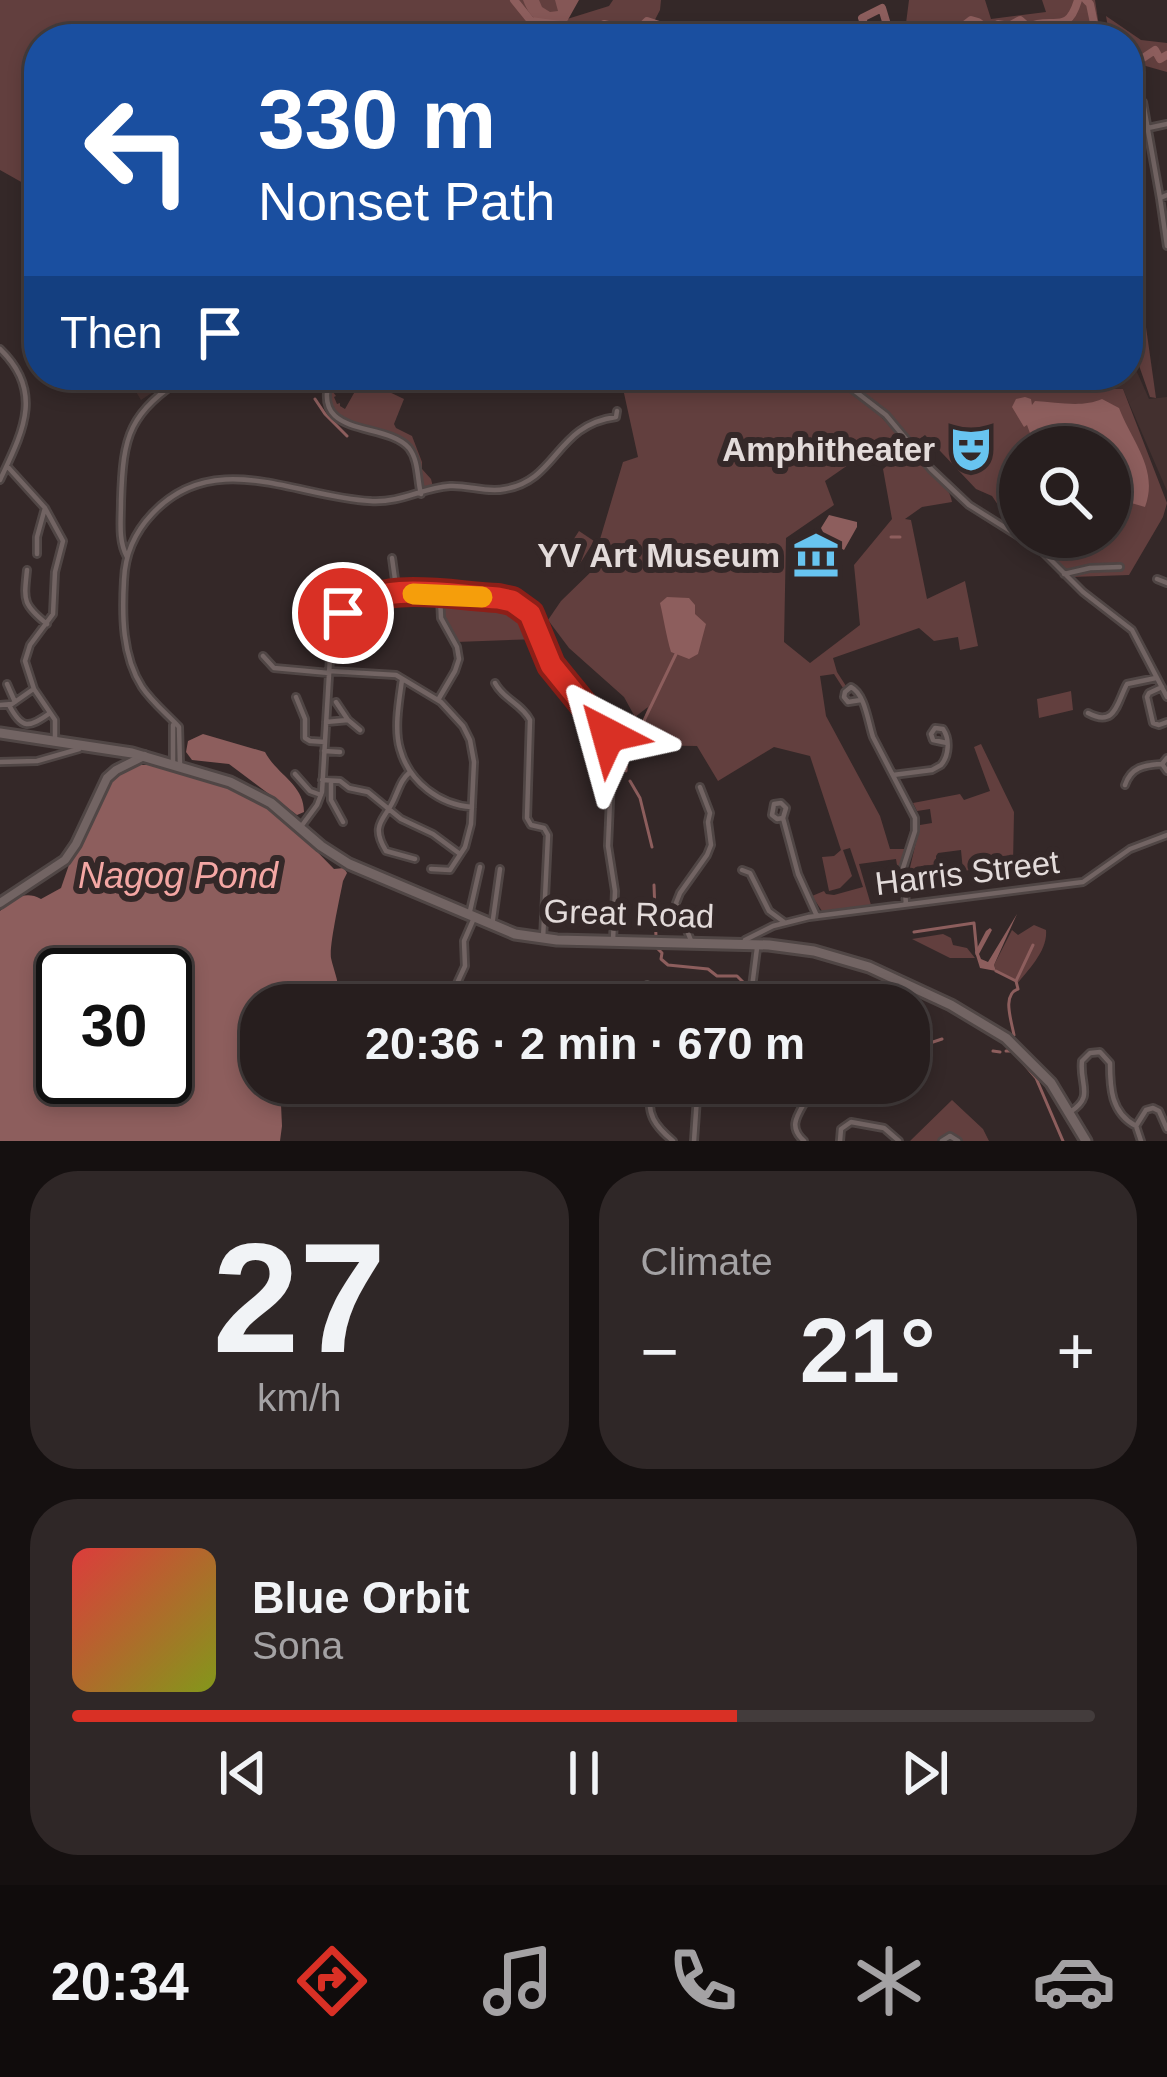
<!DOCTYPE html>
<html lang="en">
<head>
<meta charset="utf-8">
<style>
	:root { --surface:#271e1e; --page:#2f2727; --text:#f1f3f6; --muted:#a4a2a4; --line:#433c3c; --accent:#d93025 }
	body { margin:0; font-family:Helvetica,sans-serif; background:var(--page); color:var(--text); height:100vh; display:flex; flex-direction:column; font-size:45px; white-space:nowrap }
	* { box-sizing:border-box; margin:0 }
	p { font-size:39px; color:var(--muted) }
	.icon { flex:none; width:66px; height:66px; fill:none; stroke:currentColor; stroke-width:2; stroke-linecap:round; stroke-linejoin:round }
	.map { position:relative; height:1141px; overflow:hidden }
	.sheet { display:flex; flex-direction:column; gap:30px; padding:30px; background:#151010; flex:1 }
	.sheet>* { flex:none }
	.hud { position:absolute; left:24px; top:24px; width:1119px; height:366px; border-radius:48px; box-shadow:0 6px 18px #0003,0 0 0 3px var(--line); background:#1a4fa0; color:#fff; overflow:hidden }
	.buttons { position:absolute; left:999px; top:426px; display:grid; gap:24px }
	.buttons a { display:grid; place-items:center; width:132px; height:132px; border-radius:50%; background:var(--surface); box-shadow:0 6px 18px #0003,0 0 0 3px var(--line); font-size:60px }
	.speed { position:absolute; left:36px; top:948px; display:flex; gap:24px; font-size:60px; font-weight:700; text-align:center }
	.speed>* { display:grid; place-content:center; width:156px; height:156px; border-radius:50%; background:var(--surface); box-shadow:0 6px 18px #0003,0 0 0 3px var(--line); line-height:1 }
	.speed .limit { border:6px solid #111; border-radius:18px; background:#fff; color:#111 }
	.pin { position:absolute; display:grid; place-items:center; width:102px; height:102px; color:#fff; margin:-51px; border:6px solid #fff; border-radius:50%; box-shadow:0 3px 12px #0007 }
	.me { position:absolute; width:132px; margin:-66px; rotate:321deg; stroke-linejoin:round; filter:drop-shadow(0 0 9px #0008) }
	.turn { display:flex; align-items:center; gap:42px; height:252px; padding:0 36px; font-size:54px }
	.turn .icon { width:156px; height:156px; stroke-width:2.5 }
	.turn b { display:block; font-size:84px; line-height:102px }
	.then { display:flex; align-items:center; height:114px; padding:0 36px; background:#0003; gap:24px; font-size:45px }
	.big { font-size:90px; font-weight:800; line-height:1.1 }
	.sheet .widget { flex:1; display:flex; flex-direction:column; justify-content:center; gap:18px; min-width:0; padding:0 42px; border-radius:48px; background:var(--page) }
	.sheet .dial { align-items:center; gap:0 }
	.dial b { font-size:156px; line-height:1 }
	.song { display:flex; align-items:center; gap:36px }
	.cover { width:144px; height:144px; border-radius:18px; background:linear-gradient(135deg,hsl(0 70% 55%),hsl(70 70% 35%)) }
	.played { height:12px; border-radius:6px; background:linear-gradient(90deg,var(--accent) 65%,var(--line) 65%) }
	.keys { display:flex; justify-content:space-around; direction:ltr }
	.heat { display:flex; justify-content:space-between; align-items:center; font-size:66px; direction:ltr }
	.sheet .tiles { flex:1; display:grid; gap:30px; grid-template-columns:1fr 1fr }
	.widget:last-child { grid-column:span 2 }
	.trip { position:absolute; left:240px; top:984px; width:690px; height:120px; border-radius:48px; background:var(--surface); box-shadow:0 6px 18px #0003,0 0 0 3px var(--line); font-weight:800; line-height:120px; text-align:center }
	.menu { display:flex; height:192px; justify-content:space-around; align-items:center; background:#100c0c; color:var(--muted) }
	.menu .icon { width:84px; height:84px }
	.menu .selected { color:var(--accent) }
	.menu b { font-size:54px; color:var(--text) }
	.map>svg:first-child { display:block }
	.built { fill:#43302f }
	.green { fill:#623f3e; fill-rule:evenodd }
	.forest { fill:#855756 }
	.water { fill:#8d5e5d; fill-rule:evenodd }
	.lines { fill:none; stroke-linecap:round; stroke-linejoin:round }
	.stream { stroke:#8d5e5d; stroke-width:3 }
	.river { stroke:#8d5e5d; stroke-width:8 }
	.minor-casing { stroke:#504645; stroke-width:10 }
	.tertiary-casing { stroke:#504645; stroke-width:14 }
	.secondary-casing { stroke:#504645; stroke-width:15 }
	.minor { stroke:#726463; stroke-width:4.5 }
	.tertiary { stroke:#726463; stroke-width:8 }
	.secondary { stroke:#726463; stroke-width:9 }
	.route-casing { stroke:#8d1f18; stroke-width:30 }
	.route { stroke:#d93025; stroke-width:21 }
	.slow { stroke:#f59e0b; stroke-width:21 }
	.labels { text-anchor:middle; stroke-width:12; stroke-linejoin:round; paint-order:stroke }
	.poi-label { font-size:33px; font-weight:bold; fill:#e3dbda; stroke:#342828; text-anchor:end }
	.street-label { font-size:33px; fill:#e3dbda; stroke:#342828 }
	.water-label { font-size:36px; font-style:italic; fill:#f4a7a4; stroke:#342828 }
</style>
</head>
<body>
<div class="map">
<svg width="1167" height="1141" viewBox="0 0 1167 1141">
	<rect width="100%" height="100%" fill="#342828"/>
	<path class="built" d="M1128,352L1149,399L1167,397V491L1123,389L1084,387L1075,375H1128Z
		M142,375H179L141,400L132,385Z"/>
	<path class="green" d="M0,0H575L564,20L609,6L613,0H661L660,10L645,39H39V192L0,170Z
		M909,0H985L991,19L1046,12L1042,0H1095L1101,39H904Z
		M1106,16L1141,40L1167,43V72L1128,61V39H1110Z
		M1145,320L1156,398L1150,397L1128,334V325Z
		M334,375H341L333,392L336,396L334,397L337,404L340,403V406L345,409L362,379L404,399L394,424L396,428L412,436L422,462V469L431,479L433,487L422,488C419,472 419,454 406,442C381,419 311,436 334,375Z
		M620,375C651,375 818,370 832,378C865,397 889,424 913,453C924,468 950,484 952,502L922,507L905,519L911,520L927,599L965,581L978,646L960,650L958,637L934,641L919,628L833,658L837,672L846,686L843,688L834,674L820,676L826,716L880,816L890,849H907L901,878H899L896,859L859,864L871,905L822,911L812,896L824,891L826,894L834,895L863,887L850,848L843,850L852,876L840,888L829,891L822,857L834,856L841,850L810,756L774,747L718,781L697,746L635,745L648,707L635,717L624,697L569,648L548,620L561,601L598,565V546L623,462L638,457ZM887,438L895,459L883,469L892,519L854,565L860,625L810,663L784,642L786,538L834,505L825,481Z
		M839,375H1022L1037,387L1123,389L1167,503L1163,517L1129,575L1071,577L1045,548L1027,537H1110V447H1020V532L1014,529L992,496L976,489L925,435L914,443L889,414Z
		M579,531L594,541L576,570L560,560Z
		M445,598C487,599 523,592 539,639L456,642L443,618L442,600Z
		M1071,691L1073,710L1039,718L1037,699Z
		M981,744L1014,812L1013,864L963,871L961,850L938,853L936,856L937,873L908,876L920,825L932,823L930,809L917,811L913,803L960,794L964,800L990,791L974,747Z
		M1034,925L1046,930C1048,950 1029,969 1016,985L1014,980L996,971L994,965L1012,930L1018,935Z
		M943,934L951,938L953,945L967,948L975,958H950L912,939Z
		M952,1100L983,1129L989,1141H910Z"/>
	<path class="forest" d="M523,0H539L542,7L550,12L558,11L555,0H579L565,25C541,22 532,24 523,0Z"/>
	<path class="water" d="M1025,397L1031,399L1032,405L1035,401C1057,402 1082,408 1102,399L1119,408C1132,442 1159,469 1145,507L1121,500L1110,502V447H1035L1027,425L1024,427L1012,407L1016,399Z
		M829,515L857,522V527L844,550L837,546L830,536H825L821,528Z
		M667,597L689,598L695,605V614L706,624L698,654L689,659L671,652C666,635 664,620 660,603Z
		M203,734L265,752C277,775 304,784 304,812L297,815L229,764L192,760L186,752L188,741Z
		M136,765H157L224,784L252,798L292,826L334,869L344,868L347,873L343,881C340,897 329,946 331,958C335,976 342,986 336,1005H261V1083H280L282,1126L280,1141H0V911C14,899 24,890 41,899L61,888L72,856L95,814L107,782L123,770ZM63,975H165V1077H63Z
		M1017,914L994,965L996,971L980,968L975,952L986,931L990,928L992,930L979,954L981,959L988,962Z"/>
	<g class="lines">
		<path class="stream" d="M315,399L325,414L347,436
			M891,537H900
			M626,771L627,756L676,654
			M630,781L640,798L652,847
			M654,885L656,937
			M914,932L974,923L977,954
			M657,948L662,953L661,959L668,965L708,969L717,976H737L744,983V993
			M996,971L1016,981
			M749,1004V1005
			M1014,1035C1011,1019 1002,995 1018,989L1016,981L1033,945
			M909,1050L942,1039
			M993,1051L1000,1052
			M1006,1051H1011
			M1025,1065L1036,1078L1063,1141"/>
		<path class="river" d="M514,0L531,21L596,30L604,24L636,32L647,21L702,39
			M1086,0L1090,4L1096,33L1116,32L1119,39
			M773,39H777
			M829,39L840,31L857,37L867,32L862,18L882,8L888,28L904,29L912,39
			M923,39L933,29C958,41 951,34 971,20L978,22L993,33L998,24L1009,26L1020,20L1028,27C1053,15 1067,37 1078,0
			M1128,46L1133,47L1134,58L1140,60L1155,50L1160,59L1167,55"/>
		<g class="minor-casing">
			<path id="minor" d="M1143,102L1160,198
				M1148,128L1167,124
				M1167,195L1160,198L1167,246
				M0,349C45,392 22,433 0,480
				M317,375L318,383L327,388
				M331,375C308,440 385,420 409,448C419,461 417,479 421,494
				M834,375L886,415L931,469L969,505L1020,537
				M7,466L45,508L63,541L55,572L53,614L30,645L25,661L34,689L55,720V741
				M1021,537L1040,549L1083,592L1132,630L1167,697
				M37,554V537L45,508
				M127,557C118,540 121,521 121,501C123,434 129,413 187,375
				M392,558L397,594
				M27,570C24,600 22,604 47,624
				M1064,574L1090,568L1120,567
				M1157,579L1167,583
				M263,656L274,668L329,673
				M329,671L396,675L441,702L463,726L470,740L474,762L471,824L465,847L450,870L431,869
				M402,680C399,701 394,729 400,749C409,782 440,805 472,807
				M495,683C503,699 522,704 530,720L527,818L531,825L544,828L548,835L543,939
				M7,684L15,702
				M1162,687L1149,693L1147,697L1153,723L1159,725L1167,722
				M296,697L305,719V738L310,741L325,742
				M438,700L455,671L459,659L457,647L441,618L440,595
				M861,700L848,702L844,697L845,692L851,687C865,694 868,722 873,737L915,818V831L903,868L906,904
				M336,702L348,720L360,730
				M0,705L12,704L32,690
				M9,705C22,730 29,728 50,713
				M1088,713C1116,728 1117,702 1127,684L1156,678
				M326,722L348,720
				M324,751L340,752
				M1167,758L1162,764L1167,771
				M173,761V725
				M0,762L37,761L79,749
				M180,765L179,727C167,714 152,702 142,687C122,656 122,615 124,580C125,555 135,532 152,514C214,447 296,497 370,501C402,503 421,488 450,486C469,485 486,493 505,489C558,480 555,425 616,417L617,411
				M410,772C401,780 400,786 395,797C386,820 369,823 386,851L415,859
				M295,774L310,791L321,795
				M893,775L932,770L941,765C949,756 950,739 943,729L935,728L931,734L933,740L947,743
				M322,780L340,781L349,788L368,792L401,819L433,834L460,854
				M331,783V800L343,822
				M1125,785C1131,767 1144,765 1162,764
				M783,818L777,819L772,815L774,804L781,803L786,808L783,818L798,874L817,916
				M300,828L317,805L322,792L331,641C343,573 447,596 498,598C507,599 516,601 524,608C540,621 541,643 549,660C566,694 608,714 612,755L608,846L615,891L613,941
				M742,870L750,873L769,911L784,922
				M470,911L480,867
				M492,926L500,869
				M745,940L773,926L809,917L1083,882L1130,849L1167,835
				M692,943L676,903L680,893L707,855L711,845L708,822L710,813L700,787
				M647,985L661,1005
				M447,1005L465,966L464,941L474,918
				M742,1005L752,987L757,948
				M652,1092C645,1113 656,1127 673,1141
				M1070,1112C1095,1097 1079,1084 1082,1061L1090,1053L1100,1052L1110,1063C1110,1088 1111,1113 1136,1126L1141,1141
				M1136,1126L1146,1110L1153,1108L1159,1111L1167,1129
				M694,1141L698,1083
				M804,1141C786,1125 800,1113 808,1096L805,1083
				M840,1141L841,1129L851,1122L884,1128L899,1141
				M942,1141L950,1136L958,1141"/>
		</g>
		<g class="tertiary-casing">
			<path id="tertiary" d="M0,903L65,860L76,844L107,778L116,770L144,756"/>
		</g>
		<g class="secondary-casing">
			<path id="secondary" d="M0,733L132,753L230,782L271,803L321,846L349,864L515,934L557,940L769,945L814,951L869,967L951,1005L1006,1038L1051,1083L1086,1141"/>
		</g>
		<use href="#minor" class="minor"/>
		<use href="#tertiary" class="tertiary"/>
		<use href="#secondary" class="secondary"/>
	</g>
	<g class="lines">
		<g class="route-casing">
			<path id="route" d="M343,613C383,579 450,596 498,598L512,601L530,614L551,665L608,735"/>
		</g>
		<use href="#route" class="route"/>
		<path class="slow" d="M413,594L482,597"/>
	</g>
	<defs>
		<g id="theatre-bare" transform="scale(3.6)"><path d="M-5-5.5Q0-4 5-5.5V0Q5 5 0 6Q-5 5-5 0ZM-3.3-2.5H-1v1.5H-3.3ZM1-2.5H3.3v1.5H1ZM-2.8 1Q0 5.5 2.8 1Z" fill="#68c4f0" stroke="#342828" stroke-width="2.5" paint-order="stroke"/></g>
		<g id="museum-bare" transform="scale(3.6)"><path d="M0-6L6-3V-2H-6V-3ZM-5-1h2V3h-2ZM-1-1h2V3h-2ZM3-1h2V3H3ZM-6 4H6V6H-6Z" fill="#68c4f0" stroke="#342828" stroke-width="2.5" paint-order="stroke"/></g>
	</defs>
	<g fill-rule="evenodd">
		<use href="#theatre-bare" x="971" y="449"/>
		<use href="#museum-bare" x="816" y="555"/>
	</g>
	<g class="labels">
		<g class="poi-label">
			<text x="935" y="461">Amphitheater</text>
			<text x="780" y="567">YV Art Museum</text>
		</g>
		<g class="street-label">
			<text transform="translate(967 872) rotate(-7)" y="12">Harris Street</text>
			<text transform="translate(629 913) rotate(2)" y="12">Great Road</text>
		</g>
		<g class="water-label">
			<text x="178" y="888">Nagog Pond</text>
		</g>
	</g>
</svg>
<div class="buttons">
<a><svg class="icon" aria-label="search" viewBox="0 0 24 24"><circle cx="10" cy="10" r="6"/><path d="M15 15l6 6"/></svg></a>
</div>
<div class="speed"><div class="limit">30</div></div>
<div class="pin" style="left:343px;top:613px;background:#d93025"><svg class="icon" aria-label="arrive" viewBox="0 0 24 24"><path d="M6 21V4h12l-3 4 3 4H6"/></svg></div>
<svg class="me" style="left:608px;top:735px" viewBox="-20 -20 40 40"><path d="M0-17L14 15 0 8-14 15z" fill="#d93025" stroke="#fff" stroke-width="4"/></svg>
<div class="trip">20:36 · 2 min · 670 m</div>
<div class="hud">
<div class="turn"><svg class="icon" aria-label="left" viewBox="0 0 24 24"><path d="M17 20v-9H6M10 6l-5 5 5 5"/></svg><div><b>330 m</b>Nonset Path</div></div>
<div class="then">Then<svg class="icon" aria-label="arrive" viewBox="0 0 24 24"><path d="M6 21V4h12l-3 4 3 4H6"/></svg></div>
</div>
</div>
<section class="sheet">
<div class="tiles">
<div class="widget dial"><b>27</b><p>km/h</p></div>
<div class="widget"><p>Climate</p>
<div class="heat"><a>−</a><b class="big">21°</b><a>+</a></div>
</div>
<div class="widget">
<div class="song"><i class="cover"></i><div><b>Blue Orbit</b><p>Sona</p></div></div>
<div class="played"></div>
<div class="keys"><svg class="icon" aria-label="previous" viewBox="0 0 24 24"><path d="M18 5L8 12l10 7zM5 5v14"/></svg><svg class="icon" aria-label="pause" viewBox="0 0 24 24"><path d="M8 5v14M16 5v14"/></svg><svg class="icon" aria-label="next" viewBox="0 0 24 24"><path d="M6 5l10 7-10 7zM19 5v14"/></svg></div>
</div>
</div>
</section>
<nav class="menu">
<b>20:34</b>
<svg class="icon selected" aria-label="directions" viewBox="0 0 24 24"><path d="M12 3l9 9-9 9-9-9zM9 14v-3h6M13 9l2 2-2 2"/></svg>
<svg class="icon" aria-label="music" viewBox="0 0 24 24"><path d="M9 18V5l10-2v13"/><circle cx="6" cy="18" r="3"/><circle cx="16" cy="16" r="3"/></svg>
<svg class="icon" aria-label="phone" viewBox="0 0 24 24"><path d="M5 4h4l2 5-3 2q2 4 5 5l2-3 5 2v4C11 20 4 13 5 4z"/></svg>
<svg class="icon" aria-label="climate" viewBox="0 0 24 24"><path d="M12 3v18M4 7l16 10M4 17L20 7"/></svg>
<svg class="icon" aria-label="car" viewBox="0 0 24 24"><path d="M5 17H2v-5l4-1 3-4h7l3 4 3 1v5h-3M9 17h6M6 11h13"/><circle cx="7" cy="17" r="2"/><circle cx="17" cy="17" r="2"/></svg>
</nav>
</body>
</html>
